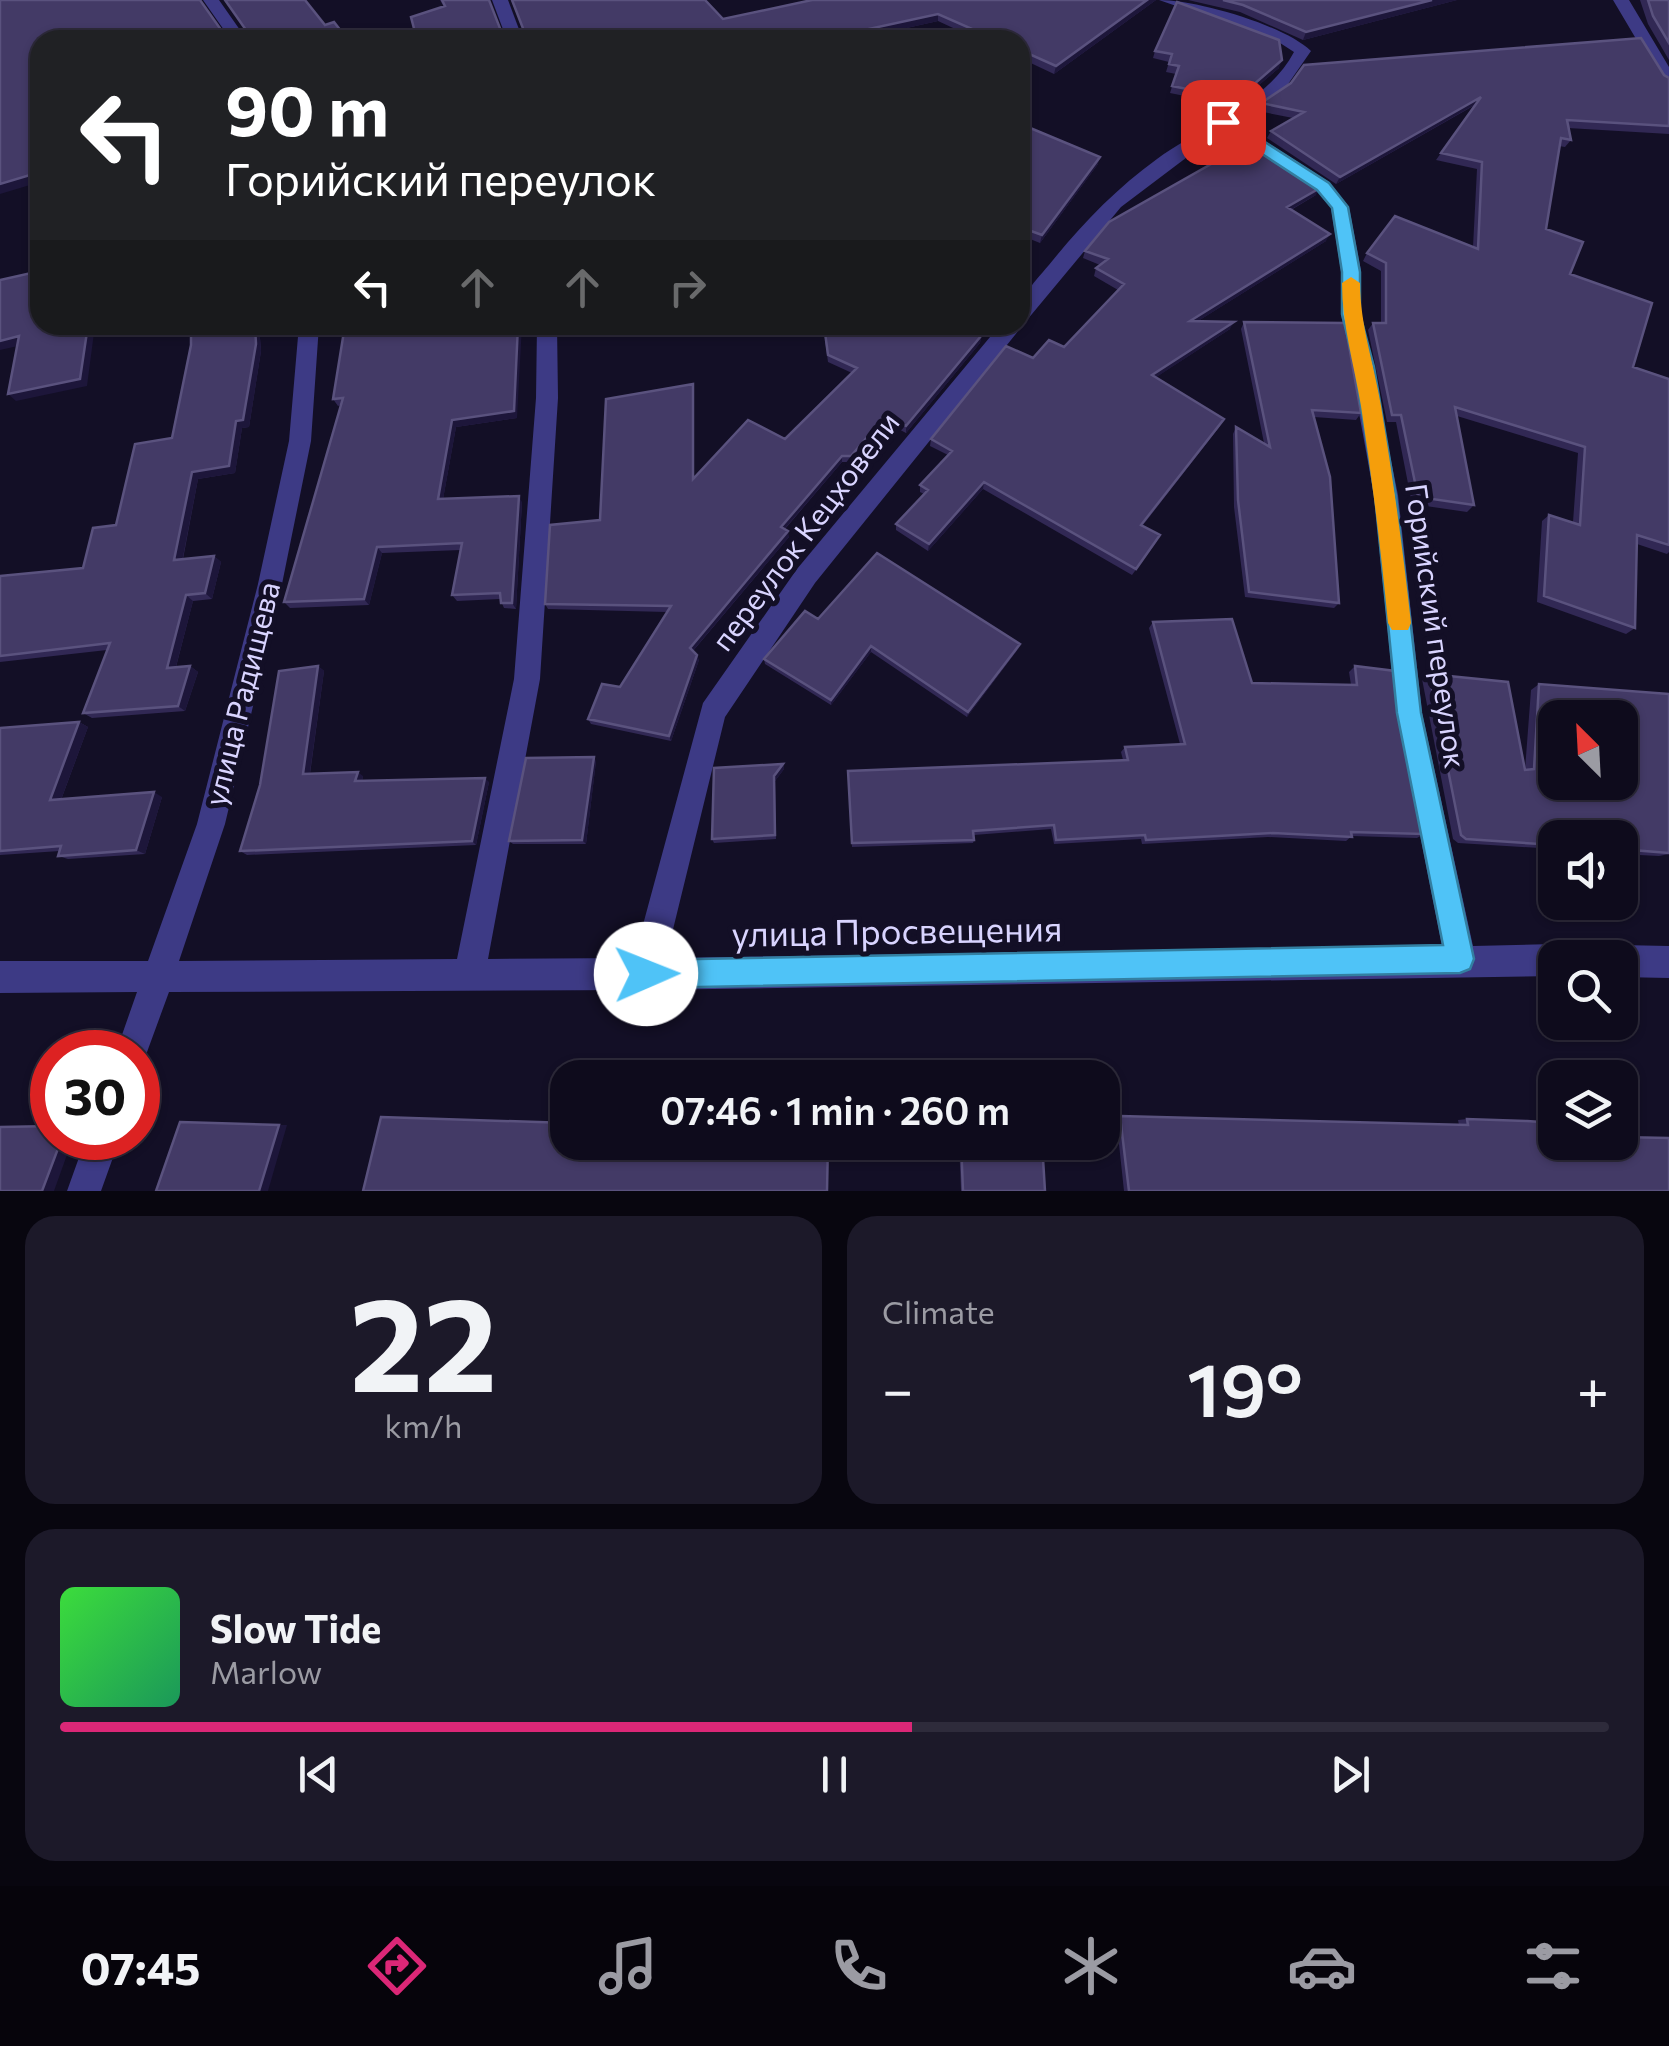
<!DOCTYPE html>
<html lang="en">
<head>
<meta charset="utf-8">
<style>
	:root { --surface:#0e0b1c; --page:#1c1929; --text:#f1f3f6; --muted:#9b9ba3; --line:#2e2b3b; --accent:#db2777 }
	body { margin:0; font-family:Commissioner,sans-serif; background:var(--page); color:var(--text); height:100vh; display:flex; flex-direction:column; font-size:38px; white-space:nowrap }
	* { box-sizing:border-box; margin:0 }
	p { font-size:32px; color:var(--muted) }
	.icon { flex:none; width:55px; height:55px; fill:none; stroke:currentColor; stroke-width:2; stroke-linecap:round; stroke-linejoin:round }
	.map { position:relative; height:1191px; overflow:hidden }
	.side { display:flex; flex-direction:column; gap:25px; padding:25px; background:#08060f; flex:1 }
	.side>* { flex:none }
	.hud { position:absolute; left:30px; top:30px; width:1000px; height:305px; border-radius:30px; box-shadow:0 2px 8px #0004,0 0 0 2px var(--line); background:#202124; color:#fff; overflow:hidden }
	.needle { width:65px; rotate:336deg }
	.buttons { position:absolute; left:1538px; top:700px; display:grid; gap:20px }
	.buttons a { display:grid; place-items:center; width:100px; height:100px; border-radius:20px; background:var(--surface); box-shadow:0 2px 8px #0004,0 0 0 2px var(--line); font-size:50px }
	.speed { position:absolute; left:30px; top:1030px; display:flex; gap:20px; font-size:50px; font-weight:700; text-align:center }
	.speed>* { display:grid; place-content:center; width:130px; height:130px; border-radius:50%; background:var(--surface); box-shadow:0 2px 8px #0004,0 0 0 2px var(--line); line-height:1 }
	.speed .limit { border:15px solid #d22; background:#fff; color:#111 }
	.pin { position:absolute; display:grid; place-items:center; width:85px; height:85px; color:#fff; margin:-42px; border-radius:20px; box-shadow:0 5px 15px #0006 }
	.me { position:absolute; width:110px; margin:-55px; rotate:89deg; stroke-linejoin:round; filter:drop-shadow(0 0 8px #0008) }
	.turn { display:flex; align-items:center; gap:35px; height:210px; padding:0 30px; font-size:45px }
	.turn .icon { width:130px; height:130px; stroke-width:2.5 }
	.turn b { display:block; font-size:70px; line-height:85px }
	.lanes { display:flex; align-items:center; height:95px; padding:0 30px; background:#0003; justify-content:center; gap:50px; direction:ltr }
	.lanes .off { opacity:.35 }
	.big { font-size:75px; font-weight:600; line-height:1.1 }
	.side .card { flex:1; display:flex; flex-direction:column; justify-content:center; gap:15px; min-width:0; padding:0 35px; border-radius:30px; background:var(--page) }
	.side .dial { align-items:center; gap:0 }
	.dial b { font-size:130px; line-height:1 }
	.song { display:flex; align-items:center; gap:30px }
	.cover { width:120px; height:120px; border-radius:15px; background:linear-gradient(135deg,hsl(120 70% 55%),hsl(150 70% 35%)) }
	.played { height:10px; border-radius:5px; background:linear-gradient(90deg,var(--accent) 55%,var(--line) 55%) }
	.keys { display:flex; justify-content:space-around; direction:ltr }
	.heat { display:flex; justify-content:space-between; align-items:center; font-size:55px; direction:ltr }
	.side .tiles { flex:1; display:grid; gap:25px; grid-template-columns:1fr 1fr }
	.card:last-child { grid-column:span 2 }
	.trip { position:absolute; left:550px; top:1060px; width:570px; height:100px; border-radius:30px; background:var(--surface); box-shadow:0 2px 8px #0004,0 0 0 2px var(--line); font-weight:600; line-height:100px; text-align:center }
	.dock { display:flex; height:160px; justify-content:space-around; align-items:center; background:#06040b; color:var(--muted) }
	.dock .icon { width:70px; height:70px }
	.dock .on { color:var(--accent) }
	.dock b { font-size:45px; color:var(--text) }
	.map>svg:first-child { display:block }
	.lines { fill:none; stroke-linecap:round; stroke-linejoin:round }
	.street { fill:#3d3a85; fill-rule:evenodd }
	.wall { fill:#312854 }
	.shaded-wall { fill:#1d163a }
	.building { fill:#433a66; stroke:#5a527e; stroke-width:2.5; fill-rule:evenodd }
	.route { fill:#4fc3f7; stroke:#337fa1; stroke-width:2.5 }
	.slow { fill:#f59e0b }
	.labels { text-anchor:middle; stroke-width:10; stroke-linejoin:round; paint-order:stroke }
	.street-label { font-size:30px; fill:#d9d4ff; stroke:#130f26 }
	.near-street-label { font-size:35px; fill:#d9d4ff; stroke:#130f26 }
</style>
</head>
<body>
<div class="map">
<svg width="1669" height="1191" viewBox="0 0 1669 1191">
	<rect width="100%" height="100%" fill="#130f26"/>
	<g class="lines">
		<path class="street" d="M203,0H219L247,40H231Z
			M492,0H508L523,40H507Z
			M1159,0C1197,0 1284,25 1311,51L1286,87L1235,122L1329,182L1349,207L1361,271V314L1398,495L1422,713L1473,946L1555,944L1566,949L1569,958H1555V976L646,990L169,992L143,1063L138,1066V1052H116L137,992L0,993V961H148L197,824L258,584L289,441L299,325H319L311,441L282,584L225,824L179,961L457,959L514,679L536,398L537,325H557L558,398L540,679L488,959L634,958L703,703L797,569L1000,325H1020C1020,292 1033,285 1053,260C1084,222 1117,188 1157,159C1201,127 1268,102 1294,52L1277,41ZM1223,130L1317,190L1331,208L1341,271V314L1374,495L1396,713L1442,946L666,958L725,717L815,583L1019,330L1020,322L1027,320L1121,207Z
			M1613,0H1629L1669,67V86L1661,81Z
			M1620,945L1669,946V978L1620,977V958H1606L1609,950Z
			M86,1138H120L101,1191H67Z"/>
	</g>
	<path class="wall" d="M440,0H489L503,36H521L524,32L511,0H705L723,19L807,1L806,0H1156L1054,74L1020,58V40H979L938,21L853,40H417L444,7Z
		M1188,0H1457L1303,40L1240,12Z
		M1640,0H1669V60L1648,24Z
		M1155,51L1279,68L1234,106L1170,93L1176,74L1166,72L1169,62L1153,58Z
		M1664,75L1669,78V134L1568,128L1571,140L1565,147L1559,146L1546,229L1570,274L1633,367L1669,379V552L1667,554L1637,544L1635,628L1626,634L1537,602L1542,521L1549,515L1573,522L1578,453L1457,416L1474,505L1467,512L1412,504L1396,422H1387L1368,330L1373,323H1381V271L1363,261L1367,253L1473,247L1477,169L1436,160L1475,105L1336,184L1267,138L1271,131L1293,118L1258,111L1261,103Z
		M1020,127L1098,164L1040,243L1020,235Z
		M1316,195L1291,210L1326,241L1198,321L1230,329L1156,377L1220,426L1143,525L1157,541L1132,575L983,489L928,551L896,530V524L924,494L920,492V485L948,455L930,446L931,439L1033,358L1064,347L1118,290L1094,276L1096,268L1100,265L1083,258L1085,251Z
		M1244,322L1361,413L1356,420L1314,417L1339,603L1334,608L1245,597L1234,507L1233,434L1236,427L1264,443L1241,329Z
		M191,325H259L261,351L249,427L242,428L235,473L198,479L183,559L214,556L221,562L212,599L193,601L176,667L190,666L198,672L185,711L92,718L83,713L107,650L0,662V576L83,568L116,525L172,438L191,345Z
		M345,325L517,418L456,427L443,499L522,502L516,609L504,608L500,599L457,601L452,595L461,550L382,553L369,605L290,608L284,602L341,405L338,406L333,399Z
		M618,325H683L682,331L619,336Z
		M823,325H954L981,336L980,343L906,433L885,422L851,462H842L785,529L789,537L693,651L699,660L671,741L591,724L588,719L620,687L667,612L548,609L545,604L600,520L694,392V477L785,439L852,373L828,362Z
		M818,619L1020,644L1018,649L967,717L871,652L831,705L765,664L764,659Z
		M1153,622L1252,683L1351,685L1349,672L1355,666L1424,834L1417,838L1352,836L1346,841L1268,837L1142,844L1141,839L1054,844L1051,829L974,835V840L973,843L852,847L848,771L1123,760L1121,752L1125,747L1180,744L1149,628Z
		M318,666L324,671L310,774L363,776L362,781L489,782L476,845L247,855L240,851Z
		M1429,674L1525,770L1531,690L1539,684L1669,694V854L1659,856L1620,854V838H1555V849L1458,843L1453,839L1422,679Z
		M79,722L88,727L61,800L162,797L145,854L68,859L58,856L60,851L0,855V728Z
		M596,761L586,844H513L509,841Z
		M783,764L784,769L775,781L776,839L714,843L712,839Z
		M1116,1116L1459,1125L1458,1120L1467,1119L1555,1142L1669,1191H1124Z
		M959,1142H1042L1045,1191H961Z"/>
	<path class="shaded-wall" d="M1147,0H1156L1054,74L1056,66Z
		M1432,0H1457L1303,40L1306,32Z
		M938,14V21L853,40H818Z
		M1282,60L1279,68L1234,106L1237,99Z
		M1481,97L1476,104L1336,184L1340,177Z
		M1100,157L1098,164L1040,243L1042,235Z
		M40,172V182L0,194V184Z
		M1320,188L1316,195L1283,214L1287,207Z
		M1330,234L1326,241L1187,328L1190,321Z
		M1234,322L1230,329L1149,382L1152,375Z
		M88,325H95L87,386L16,401L8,394Z
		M255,325H259L261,351L249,427L242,428L235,473L198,479L181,567L174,560L192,472L236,421Z
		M518,325H522L517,418L456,427L442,505L438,499L452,420Z
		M19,336L27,344L0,350V341Z
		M981,336L980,343L906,433V426Z
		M693,384L694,392V485L693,479Z
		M886,415L885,422L851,462V456Z
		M1224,419L1220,426L1138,531L1141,525Z
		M842,456V462L781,533V527Z
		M984,482L983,489L928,551L929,544Z
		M519,496L522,502L516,609L512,603Z
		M788,531L789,537L691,653L690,648Z
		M377,547L382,553L369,605L364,599Z
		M214,556L221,562L212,599L205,593Z
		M186,595L193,601L174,674L167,668Z
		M1020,644L1018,649L967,717L968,712Z
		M871,646V652L831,705V700Z
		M697,655L699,660L671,741L669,736Z
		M190,666L198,672L185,711L178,706Z
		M318,666L324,671L309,779L303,774Z
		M79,722L88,727L59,805L50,800Z
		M594,757L596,761L586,844L582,840Z
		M783,764L784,769L775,781L776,839L774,776Z
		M358,772L363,776L361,786L355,781Z
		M485,778L489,782L476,845L472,841Z
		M154,792L162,797L145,854L136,850Z
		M279,1125H287L268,1191H259Z
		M62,1138H73L54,1191H42Z"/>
	<path class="building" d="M0,0H200L224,34L245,35L246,30L225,0H305L325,25L334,22L348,40H40V172L0,184Z
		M442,0H489L503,36H521L524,31L512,0H705L723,19L812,0H1147L1056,66L1020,50V40H997L938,14L818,40H417L411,17L445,6Z
		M1223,0H1432L1306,32L1243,5Z
		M1648,0H1669V43L1653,16Z
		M1177,2L1279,40L1282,60L1237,99L1172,86L1179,66L1169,64L1172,54L1155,51Z
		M1641,38L1664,75L1669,78V126L1567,120L1571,140L1561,138L1546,229L1583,242L1570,274L1652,303L1633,367L1669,379V545L1637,535L1635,628L1544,596L1549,515L1580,525L1585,447L1455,407L1474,505L1418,497L1401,415H1392L1373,323H1386V263L1367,253L1395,216L1478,249L1482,162L1441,153L1481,97L1340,177L1271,131L1304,112L1261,103L1291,83L1304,65Z
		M1023,125L1100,157L1042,235L1020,227V127Z
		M1250,142L1320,188L1287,207L1330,234L1190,321L1234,322L1152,375L1224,419L1141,525L1160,535L1136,569L984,482L929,544L896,524L928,490L920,485L952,451L931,439L1006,346L1033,358L1049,340L1064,347L1124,284L1096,268L1108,259L1085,251L1109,222Z
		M40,271V325H88L80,379L8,394L19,336L0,341V280Z
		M1244,322L1345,323L1361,413L1312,410L1330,477L1339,603L1249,592L1238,500L1236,427L1270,447Z
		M191,325H255L256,344L243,420L236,421L229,466L192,472L174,560L214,556L205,593L186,595L167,668L190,666L178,706L83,713L110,643L0,656V576L83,568L93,528L116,525L135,444L172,438L191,345Z
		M345,325H518L514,411L452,420L438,499L519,496L512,603H501L500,593L452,595L462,543L377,547L364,599L284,602L343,398L333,399Z
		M618,325H666L617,329Z
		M824,325H954L981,336L906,426L886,415L851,456H842L781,527L788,531L690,648L697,655L669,736L588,719L602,684L620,687L671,606L545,604L550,525L600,520L606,399L693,384V479L748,420L785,439L857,368L828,355Z
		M877,553L1020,644L968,712L871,646L831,700L764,659L805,611L818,619Z
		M1232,619L1252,683L1357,685L1355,666L1395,671L1424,834L1351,832L1352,837L1273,833L1146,840L1145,835L1056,840L1054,825L973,831L974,840L852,843L848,771L1128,760L1125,747L1185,744L1153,622Z
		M318,666L303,774L358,772L355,781L485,778L472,841L240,851L260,785L279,671Z
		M1429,674L1508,682L1525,770L1534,769L1539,684L1669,694V853L1620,849V838H1555V845L1466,839L1461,835ZM1555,718H1620V782H1555Z
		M79,722L50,800L154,792L136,850L58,856L61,846L0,851V728Z
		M594,757L582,840L509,841L526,758Z
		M783,764L774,776L775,835L712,839L714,768Z
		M1120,1116L1468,1125L1467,1119L1527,1121L1555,1123V1142H1620V1137L1669,1138V1191H1129Z
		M381,1117L568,1123V1142H828L827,1191H363Z
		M180,1122L279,1125L259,1191H156Z
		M52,1126V1138H62L42,1191H0V1127Z
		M961,1142H1042L1045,1191H963Z"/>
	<path class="route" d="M1218,119H1229L1329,183L1348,207L1360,272V314L1374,367L1396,496L1421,713L1474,959L1470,969L1460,973L646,988L636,984L632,974L636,964L646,960L1443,945L1397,713L1375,496L1355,367L1342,314V272L1332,208L1317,190L1218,125Z"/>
	<path class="slow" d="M1351,277L1360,283C1360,325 1374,364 1381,406C1393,478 1403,550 1411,623L1408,630H1392L1388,623C1381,550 1372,478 1361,406C1354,364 1342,325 1342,283Z"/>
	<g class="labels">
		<g class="street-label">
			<text transform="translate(806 532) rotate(-53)" y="10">переулок Кецховели</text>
			<text transform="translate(1435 626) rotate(82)" y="10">Горийский переулок</text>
			<text transform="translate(243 694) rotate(-76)" y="10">улица Радищева</text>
		</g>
		<g class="near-street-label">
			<text transform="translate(897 932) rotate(-1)" y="12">улица Просвещения</text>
		</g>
	</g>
</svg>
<div class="buttons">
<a><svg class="needle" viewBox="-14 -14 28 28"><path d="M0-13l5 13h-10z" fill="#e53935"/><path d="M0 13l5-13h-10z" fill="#9b9ba3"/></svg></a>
<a><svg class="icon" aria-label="sound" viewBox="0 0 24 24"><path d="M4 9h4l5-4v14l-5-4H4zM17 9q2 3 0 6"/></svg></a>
<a><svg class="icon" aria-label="search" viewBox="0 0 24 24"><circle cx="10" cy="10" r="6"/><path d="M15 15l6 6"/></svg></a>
<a><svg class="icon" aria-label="layers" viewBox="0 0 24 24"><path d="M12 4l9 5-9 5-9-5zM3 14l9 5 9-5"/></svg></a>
</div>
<div class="speed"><div class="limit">30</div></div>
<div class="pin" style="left:1223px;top:122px;background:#d93025"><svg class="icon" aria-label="arrive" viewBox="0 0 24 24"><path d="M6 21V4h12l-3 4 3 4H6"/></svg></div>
<svg class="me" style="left:646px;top:974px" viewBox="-20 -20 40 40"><circle r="19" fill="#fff"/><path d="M0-13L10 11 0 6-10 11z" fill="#4fc3f7"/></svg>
<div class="trip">07:46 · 1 min · 260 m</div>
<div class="hud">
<div class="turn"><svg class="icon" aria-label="left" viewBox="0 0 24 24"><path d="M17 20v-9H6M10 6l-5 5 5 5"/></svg><div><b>90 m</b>Горийский переулок</div></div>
<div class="lanes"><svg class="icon" aria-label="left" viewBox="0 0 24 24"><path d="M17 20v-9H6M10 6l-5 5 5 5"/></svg><svg class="icon off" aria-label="ahead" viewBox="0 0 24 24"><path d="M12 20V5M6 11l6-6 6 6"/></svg><svg class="icon off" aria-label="ahead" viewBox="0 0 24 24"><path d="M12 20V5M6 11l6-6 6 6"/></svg><svg class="icon off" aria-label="right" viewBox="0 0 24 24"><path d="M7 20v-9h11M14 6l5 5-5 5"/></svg></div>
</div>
</div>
<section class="side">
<div class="tiles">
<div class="card dial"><b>22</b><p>km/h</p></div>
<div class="card"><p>Climate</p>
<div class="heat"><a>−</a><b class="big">19°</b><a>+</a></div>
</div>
<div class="card">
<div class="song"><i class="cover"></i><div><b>Slow Tide</b><p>Marlow</p></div></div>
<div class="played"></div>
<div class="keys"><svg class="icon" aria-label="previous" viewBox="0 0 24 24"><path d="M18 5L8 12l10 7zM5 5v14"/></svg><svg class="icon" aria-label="pause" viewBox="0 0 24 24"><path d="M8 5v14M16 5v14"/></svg><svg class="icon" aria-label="next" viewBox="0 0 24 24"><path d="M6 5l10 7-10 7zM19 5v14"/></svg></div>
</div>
</div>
</section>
<nav class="dock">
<b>07:45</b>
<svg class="icon on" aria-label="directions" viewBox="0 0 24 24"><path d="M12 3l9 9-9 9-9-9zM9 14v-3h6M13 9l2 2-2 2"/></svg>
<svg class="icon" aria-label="music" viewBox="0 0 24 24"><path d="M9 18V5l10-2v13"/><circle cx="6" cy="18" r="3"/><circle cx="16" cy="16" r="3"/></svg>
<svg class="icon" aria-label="phone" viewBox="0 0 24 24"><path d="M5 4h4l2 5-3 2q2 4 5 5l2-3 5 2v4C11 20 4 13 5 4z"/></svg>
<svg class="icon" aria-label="climate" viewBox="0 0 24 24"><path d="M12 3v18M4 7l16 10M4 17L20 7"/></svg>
<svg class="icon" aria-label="car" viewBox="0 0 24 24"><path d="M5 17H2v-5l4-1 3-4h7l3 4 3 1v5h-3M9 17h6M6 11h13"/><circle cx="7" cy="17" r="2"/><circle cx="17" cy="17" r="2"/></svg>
<svg class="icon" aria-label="filters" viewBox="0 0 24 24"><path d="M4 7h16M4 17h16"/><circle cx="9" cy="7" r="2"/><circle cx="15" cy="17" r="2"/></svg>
</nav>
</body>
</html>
